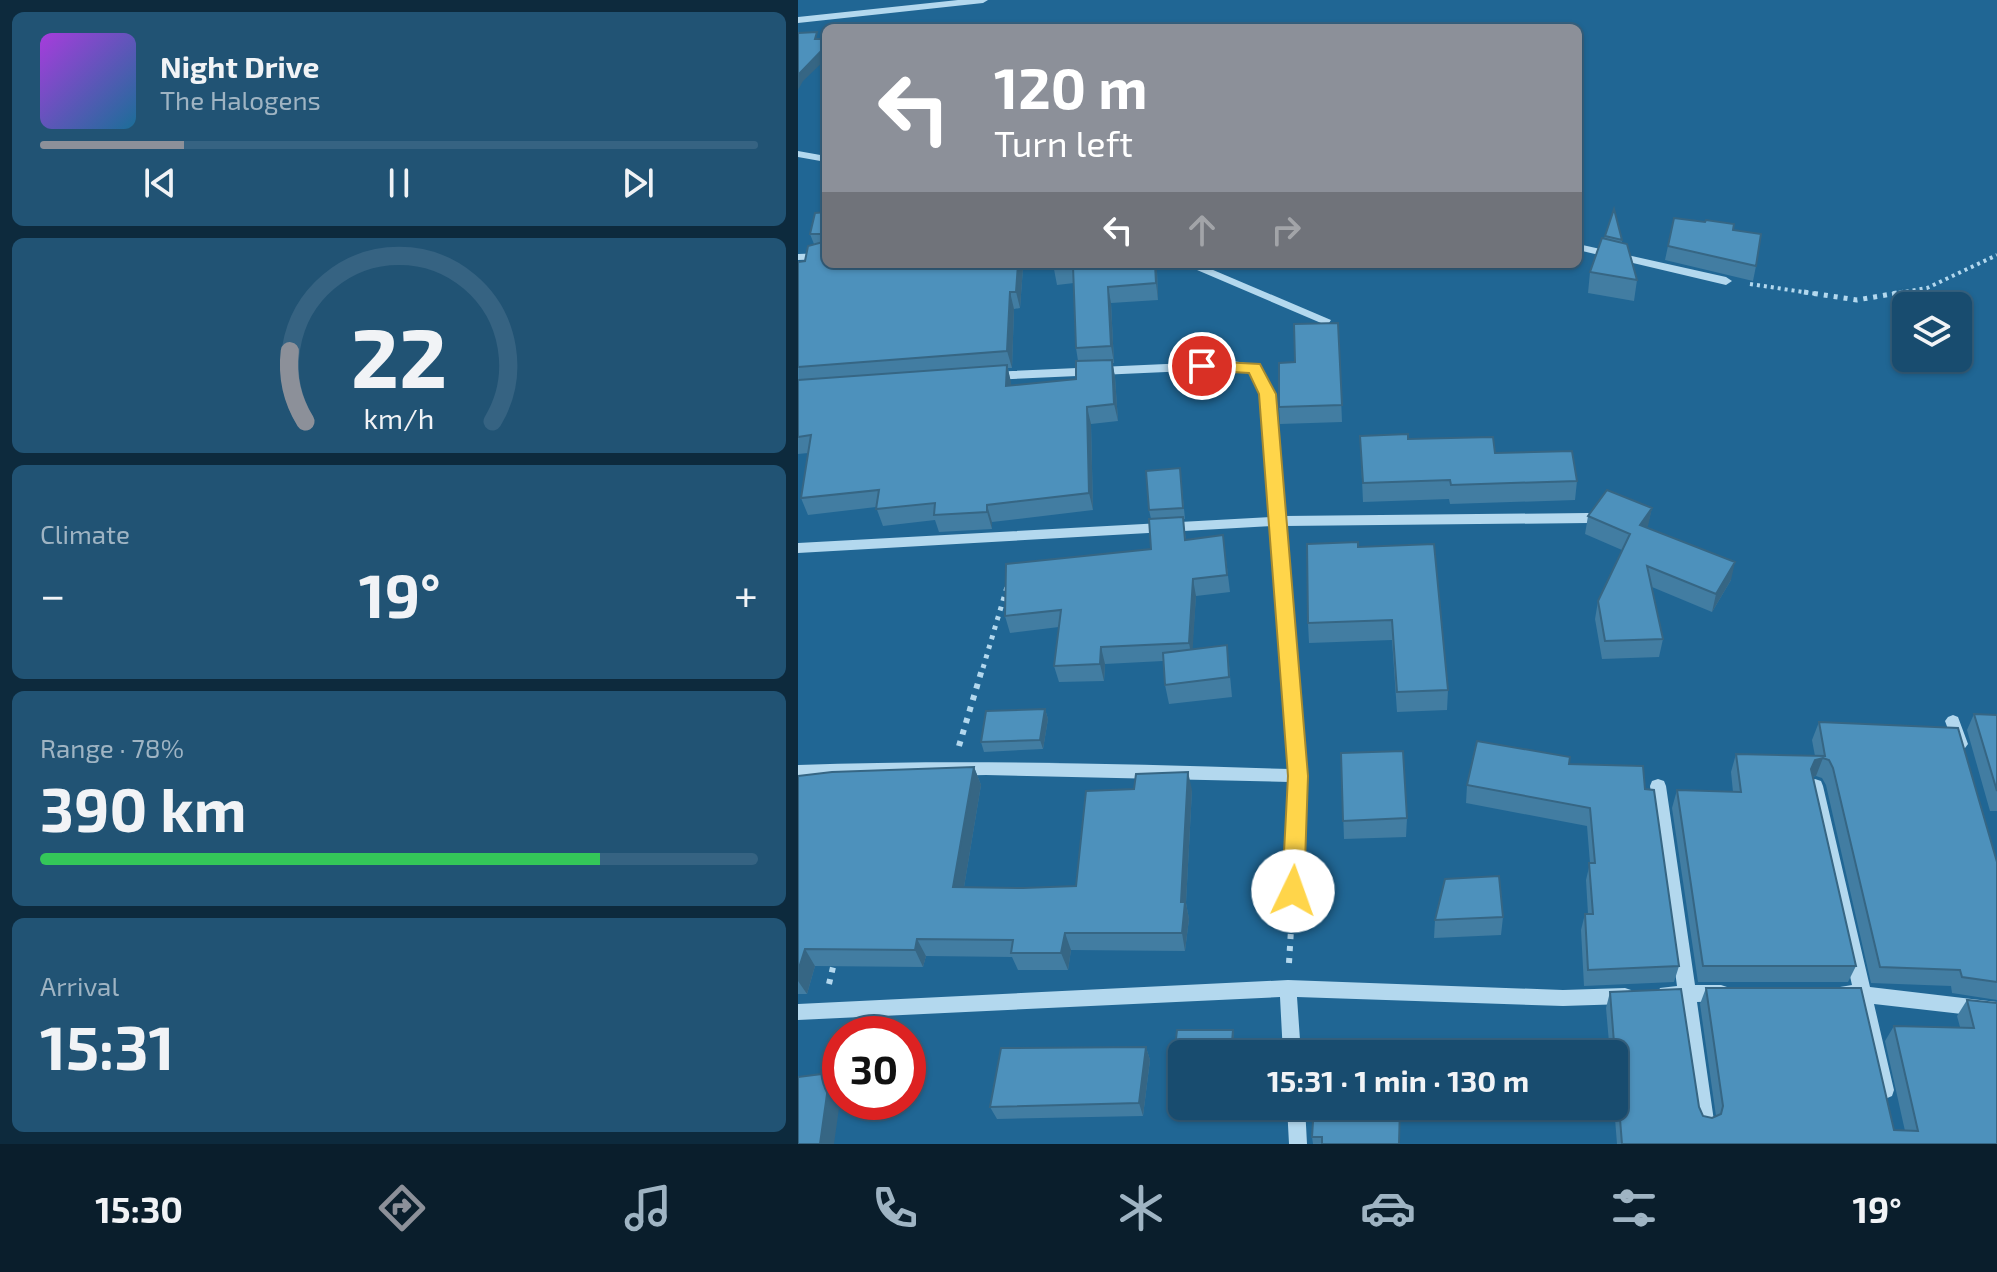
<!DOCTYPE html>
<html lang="en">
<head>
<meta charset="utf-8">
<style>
	:root { --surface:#184c6f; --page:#215374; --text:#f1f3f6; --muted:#9fb4c3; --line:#366382; --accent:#8c9099 }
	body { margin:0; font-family:"Exo 2",sans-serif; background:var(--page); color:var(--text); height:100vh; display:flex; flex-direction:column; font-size:30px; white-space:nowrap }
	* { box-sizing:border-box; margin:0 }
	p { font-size:26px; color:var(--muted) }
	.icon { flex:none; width:44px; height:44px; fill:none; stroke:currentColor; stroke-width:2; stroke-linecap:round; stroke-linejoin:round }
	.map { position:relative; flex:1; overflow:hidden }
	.details { display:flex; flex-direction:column; gap:12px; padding:12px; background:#0d2a3d; width:798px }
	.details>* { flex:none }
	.top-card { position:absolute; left:24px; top:24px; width:760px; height:244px; border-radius:12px; box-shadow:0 2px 6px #0004,0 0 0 2px var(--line); background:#8c9099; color:#fff; overflow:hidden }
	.buttons { position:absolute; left:1094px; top:292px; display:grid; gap:16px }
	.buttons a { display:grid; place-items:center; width:80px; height:80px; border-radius:12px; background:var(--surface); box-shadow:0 2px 6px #0004,0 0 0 2px var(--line); font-size:40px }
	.speed { position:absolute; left:24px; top:1016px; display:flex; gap:16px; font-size:40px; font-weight:700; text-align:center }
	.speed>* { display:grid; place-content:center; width:104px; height:104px; border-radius:50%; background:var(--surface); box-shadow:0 2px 6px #0004,0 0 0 2px var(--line); line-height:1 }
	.speed .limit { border:12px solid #d22; background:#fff; color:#111 }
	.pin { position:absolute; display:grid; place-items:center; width:68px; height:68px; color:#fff; margin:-34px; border:4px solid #fff; border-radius:50%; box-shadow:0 2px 8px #0007 }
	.me { position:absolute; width:88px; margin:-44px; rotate:3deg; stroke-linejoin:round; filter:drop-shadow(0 0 6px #0008) }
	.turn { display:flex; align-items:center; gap:28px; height:168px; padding:0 40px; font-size:36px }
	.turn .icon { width:104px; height:104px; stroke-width:2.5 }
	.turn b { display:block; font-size:56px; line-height:68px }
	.lanes { display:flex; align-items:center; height:76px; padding:0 40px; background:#0003; justify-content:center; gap:40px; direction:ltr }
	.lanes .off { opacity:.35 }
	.big { font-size:60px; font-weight:700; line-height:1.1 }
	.details .card { flex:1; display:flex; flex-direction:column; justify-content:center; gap:12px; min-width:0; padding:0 28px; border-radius:12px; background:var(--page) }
	.details .dial { align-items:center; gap:0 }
	.dial svg { height:208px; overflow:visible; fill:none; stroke:var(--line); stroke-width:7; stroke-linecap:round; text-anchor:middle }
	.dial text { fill:var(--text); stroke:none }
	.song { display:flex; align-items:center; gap:24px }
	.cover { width:96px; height:96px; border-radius:12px; background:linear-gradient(135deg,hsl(280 70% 55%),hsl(200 70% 35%)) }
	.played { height:8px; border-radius:4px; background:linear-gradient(90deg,var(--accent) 20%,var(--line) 20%) }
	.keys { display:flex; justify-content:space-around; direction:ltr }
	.heat { display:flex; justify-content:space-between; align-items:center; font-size:44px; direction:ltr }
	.charge { height:12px; border-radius:6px; background:linear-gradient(90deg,#34c759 78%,var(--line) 0) }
	.trip { position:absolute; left:370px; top:1040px; width:460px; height:80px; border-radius:12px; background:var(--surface); box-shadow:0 2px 6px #0004,0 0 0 2px var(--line); font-weight:700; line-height:80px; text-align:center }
	.tab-bar { display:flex; height:128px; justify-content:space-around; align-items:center; background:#0a1e2c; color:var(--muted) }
	.tab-bar .icon { width:56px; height:56px }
	.tab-bar .selected { color:var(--accent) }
	.tab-bar b { font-size:36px; color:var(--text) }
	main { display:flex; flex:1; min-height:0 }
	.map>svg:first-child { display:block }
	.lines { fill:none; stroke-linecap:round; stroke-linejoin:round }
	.path-far2 { stroke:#b3d8ee; stroke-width:4; stroke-dasharray:3 4; stroke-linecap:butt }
	.path-far1 { stroke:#b3d8ee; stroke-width:5; stroke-dasharray:4 6; stroke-linecap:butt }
	.path { stroke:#b3d8ee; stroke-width:6; stroke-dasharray:5 7; stroke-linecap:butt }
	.minor { fill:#b3d8ee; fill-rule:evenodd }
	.wall { fill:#427da2 }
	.shaded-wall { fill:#366684 }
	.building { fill:#4d91bc; stroke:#366684; stroke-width:2 }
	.route { fill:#ffd54a; stroke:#a68a30; stroke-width:2 }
</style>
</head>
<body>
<main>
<section class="details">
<div class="card">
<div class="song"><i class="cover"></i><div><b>Night Drive</b><p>The Halogens</p></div></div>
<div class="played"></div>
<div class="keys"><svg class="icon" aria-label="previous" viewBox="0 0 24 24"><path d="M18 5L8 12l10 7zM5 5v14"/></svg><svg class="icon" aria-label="pause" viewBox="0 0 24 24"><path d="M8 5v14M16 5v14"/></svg><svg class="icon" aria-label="next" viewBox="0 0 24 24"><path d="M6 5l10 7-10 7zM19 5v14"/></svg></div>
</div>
<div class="card dial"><svg viewBox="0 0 100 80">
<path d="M14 69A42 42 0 1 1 86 69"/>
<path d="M14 69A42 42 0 0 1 8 42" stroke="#8c9099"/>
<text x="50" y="56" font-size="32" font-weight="700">22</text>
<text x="50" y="72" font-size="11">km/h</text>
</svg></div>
<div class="card"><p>Climate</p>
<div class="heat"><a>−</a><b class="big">19°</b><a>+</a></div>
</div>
<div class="card"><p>Range · 78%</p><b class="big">390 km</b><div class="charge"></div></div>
<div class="card"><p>Arrival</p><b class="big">15:31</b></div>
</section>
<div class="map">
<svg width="1199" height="1144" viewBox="0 0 1199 1144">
	<rect width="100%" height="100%" fill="#206694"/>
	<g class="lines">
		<path class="path-far2" d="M952,284L1019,294
			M1094,294L1129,288L1199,255"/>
		<path class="path-far1" d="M1006,292L1059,300L1105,292
			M185,668L209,587"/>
		<path class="path" d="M161,746L185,666
			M491,963L494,913
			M31,984L36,963"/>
		<path class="minor" d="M160,0H190L185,3L0,23V17Z
			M0,151L28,156V162L0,157Z
			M780,244L928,277L934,281L928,285L780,250Z
			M28,253V259L0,260V254Z
			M385,264H401L533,320L531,323H523Z
			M435,361L460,365L476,394L486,516L790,513L797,518L790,523L487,526L508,776L503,891L501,896L495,898L489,896L487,891L492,782L188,775L0,779V765C164,759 328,764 492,769L474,526L0,553V543L473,517L464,394L452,371L435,369L193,380L187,376L193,372Z
			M1155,715L1160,717L1170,744L1167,748L1162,750L1157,748L1147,721L1150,717Z
			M860,779L866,781L868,786L897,985H923L929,987L932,993L929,999L923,1001L899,1002L916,1121L914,1128L907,1130L900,1128L898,1121L881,1002L862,1000L859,994L862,988L879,986L852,786L854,781Z
			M1017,779L1023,781L1025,786L1072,987L1199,1002V1018L1076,1004L1096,1090L1094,1096L1087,1099L1080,1096L1078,1090L1058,1002L1042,999L1039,993L1042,987L1054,985L1009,786L1011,781Z
			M490,980L765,990L827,988L833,990L836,996L833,1002L827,1004L765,1006L499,997L503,1054H485L482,997L0,1020V1004Z
			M489,1106H507L509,1144H491Z"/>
	</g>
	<path class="wall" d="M28,212V264L225,268L222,308L216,309L214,368H210L213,386L278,379L280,361L278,348L276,283L259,285L255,264L359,271L360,300L313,303L316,363H314L317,377L320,421L293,424L295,510L194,522V529L141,532L137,520L85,526L78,507L10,515L3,498L10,453L0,454V262L7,261L16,244L12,234Z
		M807,236L824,240V243L839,280L836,301L790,293L792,272Z
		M870,246L958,266L955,281L867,260Z
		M540,323L544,422L482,424L481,407L497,362Z
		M562,436L610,439L697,453L779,481L777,500L652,504L651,499L565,502Z
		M383,478L387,519H385L388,540L425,535L432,592L398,596L394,649L431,665L434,697L371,704L367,685L365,661L307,664L306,681L261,682L256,666L261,627L212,633L207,616L353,549V519L351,510Z
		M854,508L849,527L933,580L914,612L854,587L865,639L861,657L804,659L797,619L800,601L824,550L787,534L790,516Z
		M560,547L650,690L649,710L599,712L594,640L511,643L510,623Z
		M247,709L250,719L245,749L186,752L183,742Z
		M1176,714L1199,715V811H1192L1169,730Z
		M1021,722L1199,862V1000L1154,993L1153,986L1073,983L1028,785L1024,778L1018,776L1014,777L1058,966L1050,982H900L874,808L879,790L935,792L933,772L938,754L1017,756L1014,740Z
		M543,753L609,818L608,837L546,839Z
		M771,764L847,789L881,966L876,982L786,986L783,930L787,914H790L788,880L792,863L789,826L668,803L669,785Z
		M176,767L183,785L166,887L225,888L278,886L394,790L388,903L391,919L387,951L273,950L270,970H220L214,957L128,956L125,967L17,966L9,994H0V776Z
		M705,917L703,935L636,938L637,920Z
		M908,988L1096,1130L1107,1131L1087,1041L1096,1026L1162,1027L1159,1016L1169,1000L1199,1003V1144H819L816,1106V1054H812L808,1008L812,992L901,1107L905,1116L914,1118L918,1116L902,1004Z
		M379,1030H435L436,1038L435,1054H384V1083H377L374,1075Z
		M348,1047L352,1060L345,1116L199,1119L192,1107Z
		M514,1137L601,1144H515Z"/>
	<path class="shaded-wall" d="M28,46V59L5,81L0,90V75L2,72Z
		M220,264H224L225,268L222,308L218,292Z
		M357,264H358L359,271L360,300L358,283Z
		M310,287L313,303L316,363L313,346Z
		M212,292L216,309L214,368L209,351Z
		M314,360L317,377L320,421L316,404Z
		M209,365L213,382L212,403L208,386Z
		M289,407L293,424L295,510L291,493Z
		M189,505L194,522V529L189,512Z
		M854,508L850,526L839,543L842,525Z
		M937,562L933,580L914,612L918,594Z
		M395,579L398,596L394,660L391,643Z
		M303,647L307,664L306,681L302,664Z
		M247,709L250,719L245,749L242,740Z
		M1025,758L1018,776L1010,778L1006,787L1017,760Z
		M176,767L183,785L163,905L155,887Z
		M390,772L394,790L388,903L391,919L387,951L384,933L383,902Z
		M267,933L273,950L270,970L263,953Z
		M119,939L128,956L125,967L117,950Z
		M7,949L17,966L9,994L0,981V971Z
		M435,1030L436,1038L435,1054H433Z
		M348,1047L352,1060L345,1116L341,1103Z
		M32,1073L42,1087V1101L36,1144H22Z"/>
	<path class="building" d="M19,32L17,39H28V46L0,75V33Z
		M816,209L824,240L807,236Z
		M28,212V264H220L218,292H212L209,351L0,367V262L7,261L10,246L25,242L24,234H12L17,213Z
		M876,218L907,222L908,220L936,224L935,230L963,234L958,266L870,246Z
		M804,238L829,244L839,280L792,272Z
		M255,264H357L358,283L310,287L313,346L278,348L275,266L255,268Z
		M540,323L544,405L481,407V363L497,362L496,324Z
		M314,360L316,404L289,407L291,493L189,505V512L136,515L137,503L78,509L81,490L3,498L13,435L0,437V380L209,365L208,386L278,379V361Z
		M610,434V439L695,437L697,453L774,451L779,481L653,485L652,480L565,483L562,436Z
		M382,468L385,508L351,510L348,471Z
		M809,490L854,508L842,525L937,562L918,594L849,566L865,639L807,641L800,601L832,534L790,516Z
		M385,517L387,540L425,535L429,575L395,579L391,643L303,647L302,664L256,666L263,610L207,616L208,564L353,549L351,519Z
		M560,542V547L636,544L650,690L599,692L594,620L510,623L509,544Z
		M429,645L431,677L367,685L365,653Z
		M247,709L242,740L183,742L188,711Z
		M1176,714L1199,715V791Z
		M1021,722L1160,728L1199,862V982L1164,977L1162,970L1082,967L1035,768L1031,760L1025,758L1017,760L1013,769L1058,966H905L879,790L943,792L938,754L1027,756Z
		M679,741L772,757L771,764L845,766L847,789L856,790L881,966L790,970L787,914H795L791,863H797L792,808L669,785Z
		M605,751L609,818L545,821L543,753Z
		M176,767L155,887L225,888L278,886L288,791L336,789L338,774L390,772L383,902H387L384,933H267L263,953H213L215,940L119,939L117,950L7,949L0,971V776L34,772Z
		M701,876L705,917L637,920L647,879Z
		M908,988H1063L1096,1130L1120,1131L1096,1026L1176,1028L1169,1000L1199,1003V1144H824L812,992L883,989L901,1107L905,1116L914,1118L923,1114L925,1106Z
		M379,1030H435L433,1054H384V1075H374Z
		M348,1047L341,1103L192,1107L203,1048Z
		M32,1073L22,1144H0V1077Z
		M516,1106H602L601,1144H524V1137H514Z"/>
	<path class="route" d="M404,361L462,364L478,394L510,776L506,891L502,898L495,900L487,898L484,891L490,776L461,394L451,373L399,370V363Z"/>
</svg>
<div class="buttons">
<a><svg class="icon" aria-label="layers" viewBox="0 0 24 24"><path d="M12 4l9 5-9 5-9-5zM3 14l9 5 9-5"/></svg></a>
</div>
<div class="speed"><div class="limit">30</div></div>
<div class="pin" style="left:404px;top:366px;background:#d93025"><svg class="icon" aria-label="arrive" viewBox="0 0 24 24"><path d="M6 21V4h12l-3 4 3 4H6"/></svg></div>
<svg class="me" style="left:495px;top:891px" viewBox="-20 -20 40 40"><circle r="19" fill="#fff"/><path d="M0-13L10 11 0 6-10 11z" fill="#ffd54a"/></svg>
<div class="trip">15:31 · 1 min · 130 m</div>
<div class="top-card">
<div class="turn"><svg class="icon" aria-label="left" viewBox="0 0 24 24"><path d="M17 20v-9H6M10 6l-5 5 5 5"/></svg><div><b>120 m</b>Turn left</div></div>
<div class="lanes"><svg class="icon" aria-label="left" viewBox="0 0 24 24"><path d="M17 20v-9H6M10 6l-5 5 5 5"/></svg><svg class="icon off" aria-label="ahead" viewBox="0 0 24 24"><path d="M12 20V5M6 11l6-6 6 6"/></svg><svg class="icon off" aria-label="right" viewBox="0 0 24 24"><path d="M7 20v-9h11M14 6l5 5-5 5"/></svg></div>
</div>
</div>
</main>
<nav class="tab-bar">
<b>15:30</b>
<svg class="icon selected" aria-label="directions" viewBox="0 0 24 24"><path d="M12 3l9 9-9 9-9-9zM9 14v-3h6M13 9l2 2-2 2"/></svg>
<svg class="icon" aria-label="music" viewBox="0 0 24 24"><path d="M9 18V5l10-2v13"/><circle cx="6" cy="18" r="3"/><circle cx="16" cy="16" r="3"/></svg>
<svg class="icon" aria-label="phone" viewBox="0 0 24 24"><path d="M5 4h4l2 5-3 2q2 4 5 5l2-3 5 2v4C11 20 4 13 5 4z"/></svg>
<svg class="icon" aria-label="climate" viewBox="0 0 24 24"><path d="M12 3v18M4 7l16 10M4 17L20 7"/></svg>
<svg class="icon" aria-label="car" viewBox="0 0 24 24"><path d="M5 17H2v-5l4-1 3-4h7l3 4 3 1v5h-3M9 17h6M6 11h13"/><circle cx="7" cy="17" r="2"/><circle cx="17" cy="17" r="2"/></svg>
<svg class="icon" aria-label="filters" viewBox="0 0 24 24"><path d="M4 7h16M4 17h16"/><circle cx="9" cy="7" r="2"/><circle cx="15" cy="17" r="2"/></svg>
<b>19°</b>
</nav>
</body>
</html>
